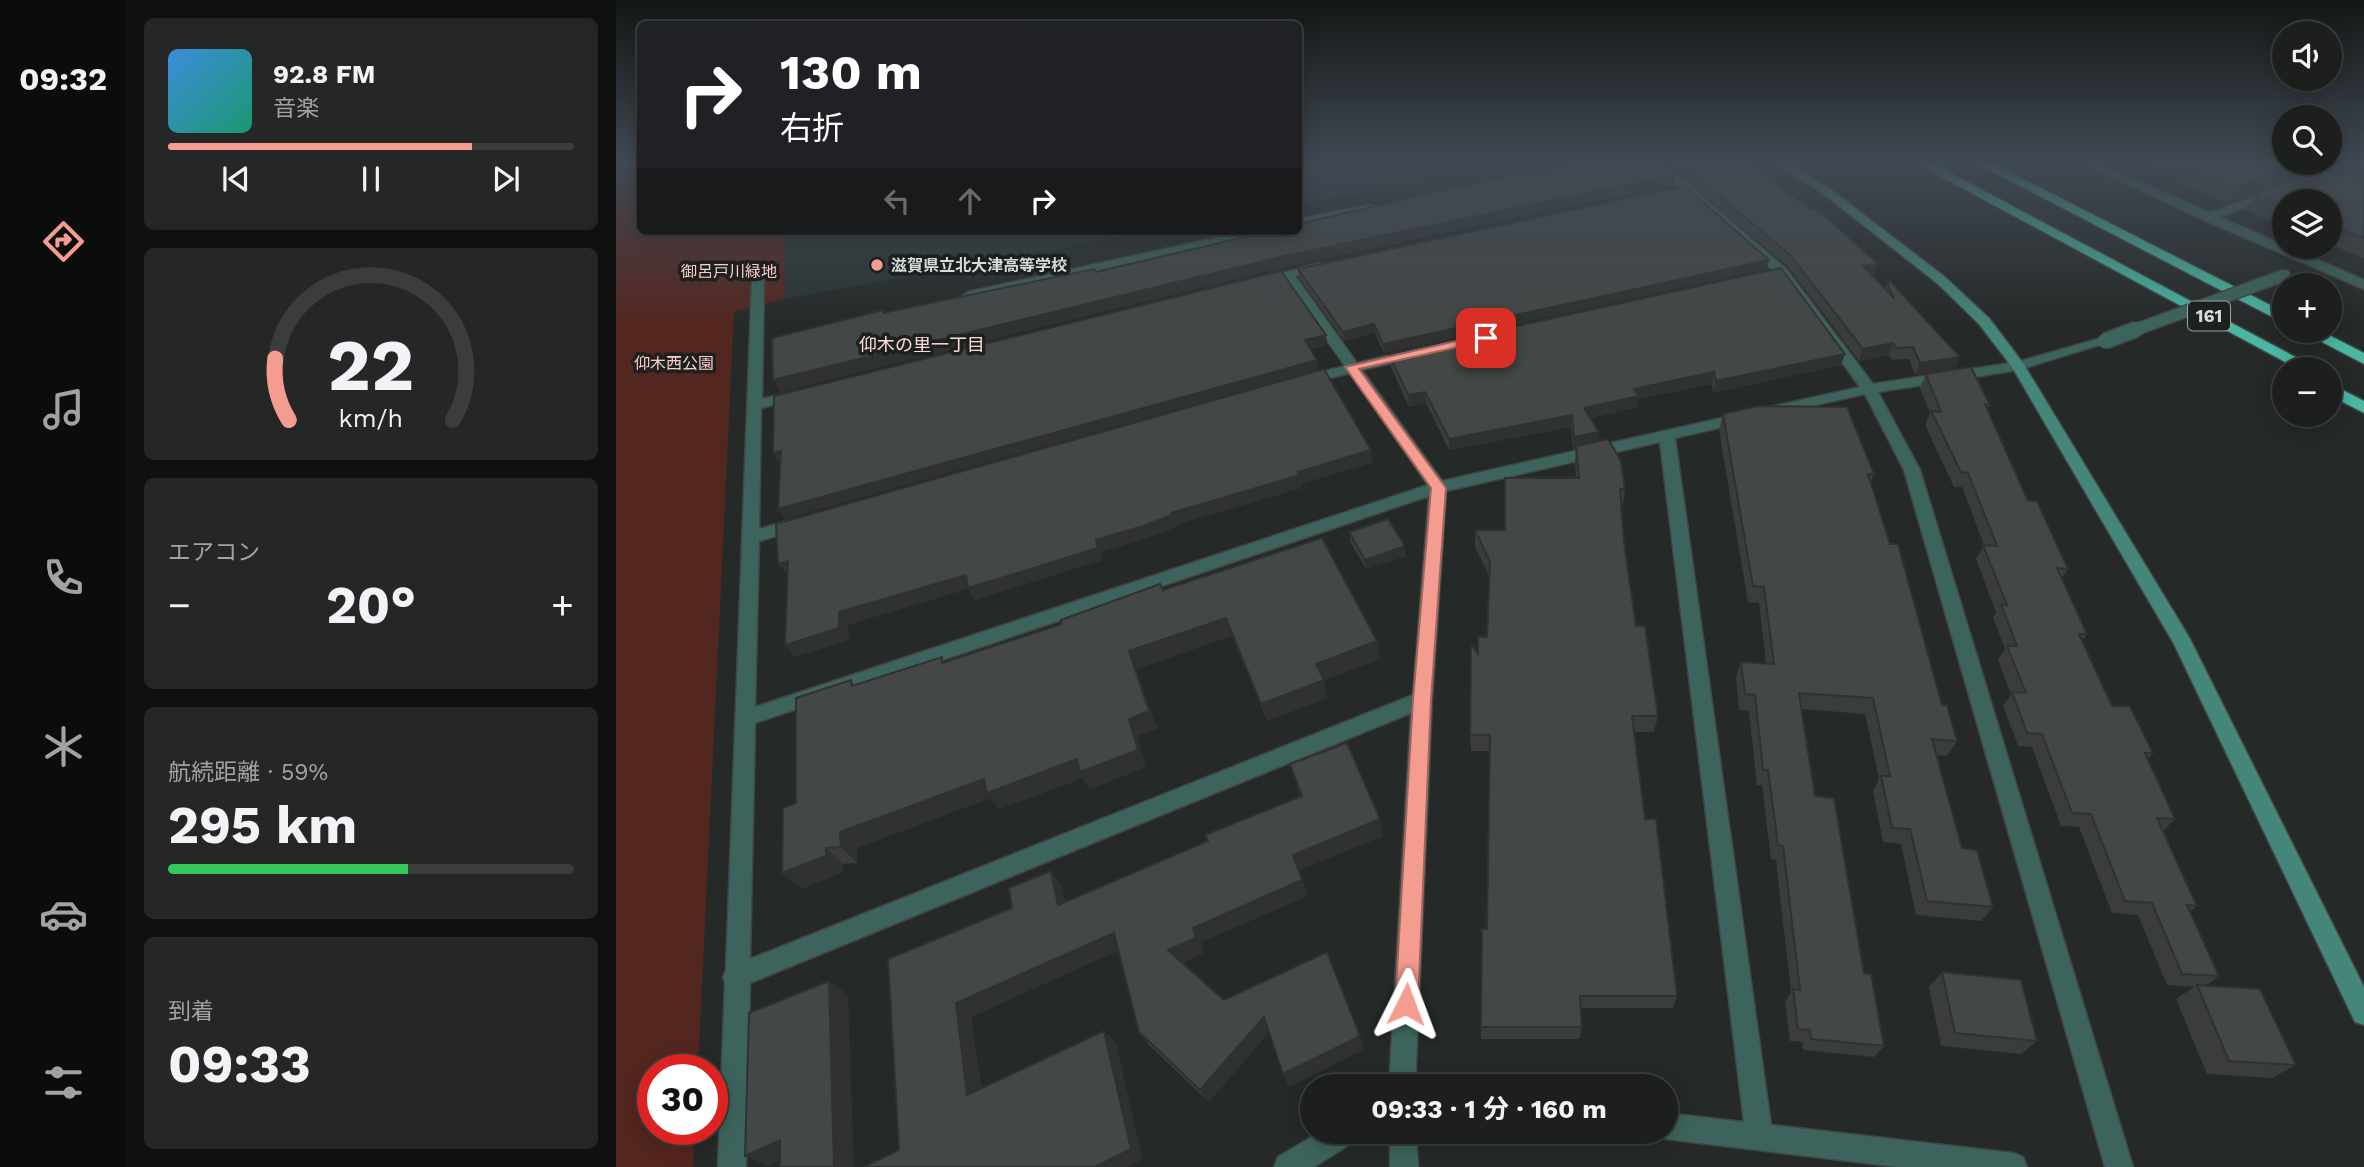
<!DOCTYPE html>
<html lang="ja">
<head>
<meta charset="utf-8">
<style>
	:root { --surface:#1c1f1e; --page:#252727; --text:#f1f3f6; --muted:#a0a2a4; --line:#3a3d3c; --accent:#f59c90 }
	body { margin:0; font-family:"Work Sans","Noto Sans JP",sans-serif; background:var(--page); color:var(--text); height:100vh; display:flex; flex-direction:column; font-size:26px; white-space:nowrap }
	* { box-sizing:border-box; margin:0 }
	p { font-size:23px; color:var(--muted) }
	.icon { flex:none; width:38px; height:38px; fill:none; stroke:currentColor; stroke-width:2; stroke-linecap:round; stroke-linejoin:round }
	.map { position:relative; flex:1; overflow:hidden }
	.sheet { display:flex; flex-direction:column; gap:18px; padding:18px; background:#0f1110; width:490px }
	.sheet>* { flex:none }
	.banner { position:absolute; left:21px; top:21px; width:665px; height:214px; border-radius:10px; box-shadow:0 4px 18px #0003,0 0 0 2px var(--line); background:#202124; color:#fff; overflow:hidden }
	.tools { position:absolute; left:1656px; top:21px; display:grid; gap:14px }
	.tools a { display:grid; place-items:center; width:70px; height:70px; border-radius:50%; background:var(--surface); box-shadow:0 4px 18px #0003,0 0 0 2px var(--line); font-size:35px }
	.speed { position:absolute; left:21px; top:1054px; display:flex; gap:14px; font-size:35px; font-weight:700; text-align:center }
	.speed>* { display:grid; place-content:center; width:91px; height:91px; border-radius:50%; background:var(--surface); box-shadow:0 4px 18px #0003,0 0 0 2px var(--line); line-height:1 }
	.speed .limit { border:10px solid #d22; background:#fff; color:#111 }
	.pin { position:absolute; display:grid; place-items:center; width:60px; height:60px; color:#fff; margin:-30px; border-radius:14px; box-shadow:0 4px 10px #0006 }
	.me { position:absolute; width:77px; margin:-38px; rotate:3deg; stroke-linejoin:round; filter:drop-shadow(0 0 5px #0008) }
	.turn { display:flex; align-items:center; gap:24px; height:147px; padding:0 28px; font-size:32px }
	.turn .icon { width:91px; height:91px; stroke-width:2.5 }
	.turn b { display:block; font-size:49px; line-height:60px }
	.lanes { display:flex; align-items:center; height:66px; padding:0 28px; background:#0003; justify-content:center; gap:35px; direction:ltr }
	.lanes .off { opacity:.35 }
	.big { font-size:52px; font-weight:700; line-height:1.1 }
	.sheet .tile { flex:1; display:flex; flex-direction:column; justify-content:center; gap:10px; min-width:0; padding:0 24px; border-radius:10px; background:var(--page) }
	.sheet .dial { align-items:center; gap:0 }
	.dial svg { height:182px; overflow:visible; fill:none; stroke:var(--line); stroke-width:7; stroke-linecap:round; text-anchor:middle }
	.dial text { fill:var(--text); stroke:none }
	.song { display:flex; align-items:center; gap:21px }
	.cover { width:84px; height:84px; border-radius:10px; background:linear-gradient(135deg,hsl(210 70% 55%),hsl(160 70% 35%)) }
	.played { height:7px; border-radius:4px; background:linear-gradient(90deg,var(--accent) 75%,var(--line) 75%) }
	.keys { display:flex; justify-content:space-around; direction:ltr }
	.heat { display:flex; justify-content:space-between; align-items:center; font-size:38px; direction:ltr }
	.charge { height:10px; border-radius:5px; background:linear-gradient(90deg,#34c759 59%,var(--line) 0) }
	.trip { position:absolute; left:684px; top:1074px; width:378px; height:70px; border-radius:35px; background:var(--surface); box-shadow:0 4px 18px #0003,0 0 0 2px var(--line); font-weight:700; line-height:70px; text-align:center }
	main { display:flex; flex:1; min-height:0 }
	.menu { display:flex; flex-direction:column; width:126px; justify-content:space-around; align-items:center; background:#0b0c0c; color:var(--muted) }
	.menu .icon { width:49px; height:49px }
	.menu .selected { color:var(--accent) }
	.menu b { font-size:32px; color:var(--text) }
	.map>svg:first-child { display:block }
	.built { fill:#2a3432 }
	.green { fill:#542620 }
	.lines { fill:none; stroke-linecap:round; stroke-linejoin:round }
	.street-casing { stroke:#414544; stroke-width:3 }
	.secondary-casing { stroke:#414544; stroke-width:3 }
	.highway-casing { stroke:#414544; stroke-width:3 }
	.street { fill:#3d645c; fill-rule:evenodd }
	.secondary { fill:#448679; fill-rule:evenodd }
	.highway { fill:#49b7a3; fill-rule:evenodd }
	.street-bridge-far1-casing { stroke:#414544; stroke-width:14; stroke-linecap:butt }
	.street-bridge-casing { stroke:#414544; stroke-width:18; stroke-linecap:butt }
	.street-bridge-far1 { stroke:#3d645c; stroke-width:11 }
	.street-bridge { stroke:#3d645c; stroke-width:15 }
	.wall { fill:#3a3d3c }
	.shaded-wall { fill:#2f3231 }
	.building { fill:#434746; stroke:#2f3231; stroke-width:2 }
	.route { fill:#f59c90; stroke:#9f655e; stroke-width:2 }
	.poi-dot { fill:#f59c90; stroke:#1c201f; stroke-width:2.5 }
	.labels { text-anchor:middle; stroke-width:7; stroke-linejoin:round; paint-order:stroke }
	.far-poi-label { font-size:16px; font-weight:bold; fill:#d7dad9; stroke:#1c201f; text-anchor:start }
	.far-park-label { font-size:16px; fill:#faccc5; stroke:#1c201f }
	.shield { fill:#1c201f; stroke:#9fa2a1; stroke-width:2 }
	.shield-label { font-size:18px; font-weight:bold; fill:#d7dad9 }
	.far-neighbourhood-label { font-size:18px; fill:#fedad5; stroke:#1c201f }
</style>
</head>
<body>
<main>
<nav class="menu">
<b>09:32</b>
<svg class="icon selected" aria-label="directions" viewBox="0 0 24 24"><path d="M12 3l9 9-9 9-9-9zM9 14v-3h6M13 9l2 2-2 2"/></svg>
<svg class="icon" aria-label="music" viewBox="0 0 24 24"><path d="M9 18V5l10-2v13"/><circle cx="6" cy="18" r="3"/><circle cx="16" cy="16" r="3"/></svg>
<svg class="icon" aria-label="phone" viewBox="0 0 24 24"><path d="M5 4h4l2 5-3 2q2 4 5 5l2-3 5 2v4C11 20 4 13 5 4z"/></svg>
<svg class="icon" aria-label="climate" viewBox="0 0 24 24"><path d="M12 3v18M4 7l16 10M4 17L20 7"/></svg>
<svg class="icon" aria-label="car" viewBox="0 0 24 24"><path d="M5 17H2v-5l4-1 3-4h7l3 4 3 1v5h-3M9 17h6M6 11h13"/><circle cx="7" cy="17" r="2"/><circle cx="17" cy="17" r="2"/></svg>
<svg class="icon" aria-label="filters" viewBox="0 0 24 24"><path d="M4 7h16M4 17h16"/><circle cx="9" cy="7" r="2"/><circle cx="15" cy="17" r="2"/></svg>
</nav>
<section class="sheet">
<div class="tile">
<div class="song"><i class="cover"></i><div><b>92.8 FM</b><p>音楽</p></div></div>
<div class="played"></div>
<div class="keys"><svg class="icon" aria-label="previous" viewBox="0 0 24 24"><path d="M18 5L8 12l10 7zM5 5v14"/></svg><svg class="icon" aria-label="pause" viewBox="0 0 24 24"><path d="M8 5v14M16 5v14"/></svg><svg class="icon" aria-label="next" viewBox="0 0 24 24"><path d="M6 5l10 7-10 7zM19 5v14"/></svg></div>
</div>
<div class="tile dial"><svg viewBox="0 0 100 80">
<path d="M14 69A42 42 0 1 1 86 69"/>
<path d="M14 69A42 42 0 0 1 8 42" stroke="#f59c90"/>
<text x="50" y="56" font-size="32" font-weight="700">22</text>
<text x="50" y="72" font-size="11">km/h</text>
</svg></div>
<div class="tile"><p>エアコン</p>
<div class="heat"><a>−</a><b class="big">20°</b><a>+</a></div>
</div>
<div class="tile"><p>航続距離 · 59%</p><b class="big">295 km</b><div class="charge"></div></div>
<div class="tile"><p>到着</p><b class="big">09:33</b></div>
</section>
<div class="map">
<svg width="1748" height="1167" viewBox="0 0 1748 1167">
	<rect width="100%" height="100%" fill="#252928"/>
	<path class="built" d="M683,162H911L683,204Z
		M168,231H537L169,299Z"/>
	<path class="green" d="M0,162H24V231H168L169,299L118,312L82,1069H37V1129H79L77,1167H0Z"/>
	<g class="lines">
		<g class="street-casing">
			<path id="street" d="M1035,162H1046L1170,269L1257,384L1401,362L1489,337L1496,341L1402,370L1262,392L1304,470L1517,1167H1489L1288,470L1249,394L1155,415L1150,414V408L1244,387L1162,275Z
				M1463,162H1477L1594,213L1650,192H1658V196L1604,217L1748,280V289L1588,220Z
				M1653,162L1669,163L1748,192V199Z
				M754,205L758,206V210L682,226V219Z
				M631,231H653L352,300L346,296L352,292Z
				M703,263L707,264V270L679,276L741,363L796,350L803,354L801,357L746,370L826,481L1128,413L1133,415V421L1059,438L1155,1125L1397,1153L1407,1157L1411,1167H1282L1050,1139L1041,1135L1039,1132H1050V1113L1128,1122L1044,442L830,491L816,700L799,1087H773L795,713L134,983L130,1167H102L109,983L107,977L110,970L136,279L142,275L148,279L146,399L180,391L187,395L185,398L145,408L143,529L182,518L190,524L188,528L143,541L139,707L812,485L734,373L687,385L680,381L682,378L729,366L668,279L645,285L639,281ZM813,496L797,695L134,959L139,723Z
				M704,1132H743L739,1141L698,1167H658L662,1157Z
				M774,1132H800L802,1167H774Z"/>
		</g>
		<g class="secondary-casing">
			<path id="secondary" d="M1158,162H1171L1213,188L1329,277L1373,318L1407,363L1573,637L1748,987V1025L1739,1022L1558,644L1396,367L1363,324L1321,283L1205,192Z"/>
		</g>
		<g class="highway-casing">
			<path id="highway" d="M1298,162H1314L1702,369H1682Z
				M1358,162H1374L1668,312V323Z
				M1685,331H1705L1748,353V364Z
				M1713,383L1748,401V413L1713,395Z"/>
		</g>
		<use href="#street" class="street"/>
		<use href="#secondary" class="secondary"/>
		<use href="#highway" class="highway"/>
		<g class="street-bridge-far1-casing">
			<path id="street-bridge-far1" d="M1516,331L1669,275"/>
		</g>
		<g class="street-bridge-casing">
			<path id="street-bridge" d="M1489,341L1521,329"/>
		</g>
		<use href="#street-bridge-far1" class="street-bridge-far1"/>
		<use href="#street-bridge" class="street-bridge"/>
	</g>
	<path class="wall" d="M1049,162H1129L1258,275L1256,276L1269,289L1271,283L1339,369L1299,375L1293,359L1276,360L1272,355L1243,361L1172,267Z
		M1524,162H1668L1713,163L1697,170L1687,166L1680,177L1612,203L1559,182L1561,178Z
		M1722,162H1748V258L1713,244V201H1668V226L1629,210L1638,195L1716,171Z
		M682,269H1151L768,353L759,333L728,341L683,278Z
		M773,354H1229L1225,365L1097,393L1096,384L1022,399L1021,407L975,418L982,441L1009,489L1007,506H1005L1008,542L1020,626L1042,716L1038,732H1018L1029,819L1061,996L1057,1008H965L966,1027L963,1039H865L866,929H871L874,751H855L854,735L862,654L871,637L874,577L859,547V530H889L960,478L959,463L960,448L957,449L955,427L833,450L810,403L793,407L774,365Z
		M1310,374L1374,405L1371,410L1412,501L1452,569L1446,578L1471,634L1466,641L1496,706L1537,753L1532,759L1559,819L1547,831L1581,906L1574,912L1603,976L1590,985L1680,1065L1656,1078L1591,1074L1560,999L1578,987L1551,985L1522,915L1496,913L1463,827L1445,826L1416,747L1402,746L1387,706L1395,694L1382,660L1389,649L1377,618L1380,612L1360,559L1368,545L1346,487H1338L1309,425L1314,413L1304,388Z
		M1107,414L1258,474L1255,482L1326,705L1341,741L1331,756L1320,755L1346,848L1377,907L1365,921L1300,915L1285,844L1267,842L1257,791L1263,779L1249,714L1186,709L1199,796L1268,1046L1258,1057L1187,1050L1186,1042L1174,1041L1169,1002L1175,992L1160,860L1155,859L1146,785H1141L1133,711L1123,710L1120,677L1125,662L1150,663L1143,603L1132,602L1103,430Z
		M733,532L790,556L750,569L734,541Z
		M547,590L761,641L764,659L708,680L711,698L651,721L616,636L520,669L541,729L521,736L530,767L474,789L467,778L383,809L374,798L241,848V863L227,864V872L185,889L180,803L239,685L329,662Z
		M674,764L764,819L767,836L683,870L691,896L585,942L588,952L566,963L608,1000L748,1049L673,1087L653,1032L593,1102L533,1045L523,1032L502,950L355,1017L365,1088L488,1031L500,1044L526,1159L511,1167H248L283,1150L396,908L435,871L446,887L449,902L592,841L684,796Z
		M1326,972L1421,1041L1405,1054L1325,1046L1313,987Z"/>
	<path class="shaded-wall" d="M1717,162L1697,170L1702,163Z
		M1689,163L1680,177L1612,203L1620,188Z
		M1058,175L1056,185L670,267L165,392L157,380L668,256Z
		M1153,260L1151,269L768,353L767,344Z
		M1262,264L1258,275L1243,278L1247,266Z
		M758,324L759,333L728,341L727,332Z
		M710,335L711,345L690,350L689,340Z
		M1277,343L1272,355L1243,361L1247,349Z
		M1229,354L1225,365L1097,393L1100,381Z
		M1344,357L1339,369L1299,375L1304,363Z
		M701,360L702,370L169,519L162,509Z
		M1098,372L1096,384L1022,399L1021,407L967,419L968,408L1018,389Z
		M809,392L810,403L793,407L792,395Z
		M956,415L955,427L833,450V439Z
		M983,432L982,443L957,449L958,437Z
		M755,450L756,463L685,484L686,488L560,525V527L532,538L485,552L487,560L359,600L352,589L232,625L233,640L179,657L169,645L223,612L350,575L480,540L555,513L682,472Z
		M165,451L173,461L164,464L157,453Z
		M789,546L790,556L750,569L749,560Z
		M172,561V576L162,564Z
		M610,618L616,636L520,669L541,729L521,736L530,767L474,789L467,778L383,809L374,798L241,848V863L225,847L224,832L513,719V651Z
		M761,641L764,659L708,680L711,698L651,721L645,704L700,664Z
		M764,819L767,836L682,871L677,855Z
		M210,848L227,864V872L185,889L166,873Z
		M435,871L446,887L453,920L442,905Z
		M686,880L691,896L585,942L588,952L561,965L552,950L577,928Z
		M498,933L508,948L355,1017L367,1106L351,1095L340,1003Z
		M213,981L232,995L238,1167H218Z
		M648,1017L655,1030L593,1102L584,1090Z
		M488,1031L500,1044L526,1159L511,1167H479Z
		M744,1036L748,1049L673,1087L667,1074Z
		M164,1140L186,1150L152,1166L129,1156Z"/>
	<path class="building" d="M971,162H1045L1058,175L668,256L157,380L156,338L267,310V313L478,269L480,272L654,231H682V224L818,192L906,174L910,177Z
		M1063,162H1129L1196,210L1201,209L1262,264L1247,266L1278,298L1271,283L1274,281L1344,357L1304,363L1297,347L1281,348L1277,343L1247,349L1175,256Z
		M1567,162H1668L1688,163L1620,188L1567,167L1573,165Z
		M1723,162H1748V171Z
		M1706,168L1748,182V238L1713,225V201H1668V207L1638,195Z
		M1069,186L1153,260L767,344L758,324L727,332L682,269Z
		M1165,268L1229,354L1100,381L1098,372L1018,389L1023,396L968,408L983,432L958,437L956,415L833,439L809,392L792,395L773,354Z
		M665,271L710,335L689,340L701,360L162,509L165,451L157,453L158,396Z
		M1355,367L1374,405L1369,404L1412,501H1421L1452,569L1441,568L1471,634H1463L1496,706H1514L1537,753H1529L1559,819L1541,818L1581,906L1571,905L1603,976L1566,974L1536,903L1509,901L1475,814L1456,813L1426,734L1411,733L1396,692L1410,693L1391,646H1401L1385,604L1391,605L1367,545L1381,546L1352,473L1345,472L1315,411L1325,412L1310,374Z
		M708,369L755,450L682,472L684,475L555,513L556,515L527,526L480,540L482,548L408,571L352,588L350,575L223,612V628L169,645L172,561L162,564L160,524Z
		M1142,406L1231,407L1258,474H1252L1274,544H1282L1326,705H1331L1341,741L1316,739L1346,848L1361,850L1377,907L1311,901L1294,829L1276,828L1265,776H1274L1257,698L1183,693L1199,796L1218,798L1248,973L1255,974L1268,1046L1195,1039L1194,1030L1182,1029L1177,989L1184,990L1167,846L1162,845L1152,770H1147L1139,695L1129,694L1125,662L1158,664L1148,587L1137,586L1107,414Z
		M992,439L1005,461L1009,489H1004L1008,542L1020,626H1029L1042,716H1016L1029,819H1040L1061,996H964L966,1027H865L866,929H871L874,735H854L855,644L862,654V637H871L874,562L859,530H889V478H963L960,446Z
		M772,519L789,546L749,560L733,532Z
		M706,538L761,641L700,664L708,680L645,704L610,618L513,651L533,711L513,719L522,750L464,772L461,759L371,793L368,779L224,832L225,847L210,848V856L166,873L167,808L180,803V698L235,680L236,686L326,657V663L446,624L445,620L544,584L547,590Z
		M731,743L764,819L677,855L686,880L577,928L580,938L552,950L608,1000L711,952L744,1036L667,1074L648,1017L584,1090L523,1032L498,933L340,1003L351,1095L488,1031L515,1149L479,1167H248L283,1150L272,959L396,908L393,888L435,871L442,905L592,841L589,835L686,796L674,764Z
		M1326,972L1405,980L1421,1041L1339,1033Z
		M213,981L218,1167H164V1140L129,1156L133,1013Z
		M1581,985L1644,989L1680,1065L1613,1061Z"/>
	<linearGradient id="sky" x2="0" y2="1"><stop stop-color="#141716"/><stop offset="0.5" stop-color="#404953"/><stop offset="1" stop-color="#404953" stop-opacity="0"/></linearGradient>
	<rect width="1748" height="326" fill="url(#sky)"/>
	<path class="route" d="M870,334L874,335V340L743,369L830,488L815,700L802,1004L798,1012L790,1015L782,1012L779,1004L797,700L815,488L729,367Z"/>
	<circle class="poi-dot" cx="261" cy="265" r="7"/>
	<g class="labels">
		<g class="far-poi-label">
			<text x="275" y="271">滋賀県立北大津高等学校</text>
		</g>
		<g class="far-park-label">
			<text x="113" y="277">御呂戸川緑地</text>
			<text x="58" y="369">仰木西公園</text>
		</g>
		<rect class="shield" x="1572" y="301.5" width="42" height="29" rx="5"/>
		<g class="shield-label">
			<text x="1593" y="322">161</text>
		</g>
		<g class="far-neighbourhood-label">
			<text x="306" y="351">仰木の里一丁目</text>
		</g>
	</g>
</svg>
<div class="tools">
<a><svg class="icon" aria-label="sound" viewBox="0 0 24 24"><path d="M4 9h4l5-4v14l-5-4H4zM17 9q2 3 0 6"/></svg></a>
<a><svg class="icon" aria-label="search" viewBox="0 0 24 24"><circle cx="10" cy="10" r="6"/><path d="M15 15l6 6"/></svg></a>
<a><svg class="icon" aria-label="layers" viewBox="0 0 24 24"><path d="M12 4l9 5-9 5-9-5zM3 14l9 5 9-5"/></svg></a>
<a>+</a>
<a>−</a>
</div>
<div class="speed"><div class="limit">30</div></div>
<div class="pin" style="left:870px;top:338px;background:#d93025"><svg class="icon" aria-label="arrive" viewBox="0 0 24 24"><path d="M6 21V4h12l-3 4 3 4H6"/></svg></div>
<svg class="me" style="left:790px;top:1004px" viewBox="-20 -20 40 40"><path d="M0-17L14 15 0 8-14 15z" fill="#f59c90" stroke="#fff" stroke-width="4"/></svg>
<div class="trip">09:33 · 1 分 · 160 m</div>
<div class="banner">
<div class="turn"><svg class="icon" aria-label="right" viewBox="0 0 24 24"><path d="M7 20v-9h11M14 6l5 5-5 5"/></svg><div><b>130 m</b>右折</div></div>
<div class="lanes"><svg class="icon off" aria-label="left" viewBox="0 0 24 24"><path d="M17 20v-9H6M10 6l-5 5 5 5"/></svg><svg class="icon off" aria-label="ahead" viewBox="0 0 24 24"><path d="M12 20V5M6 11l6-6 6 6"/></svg><svg class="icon" aria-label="right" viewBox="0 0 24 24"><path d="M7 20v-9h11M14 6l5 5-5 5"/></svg></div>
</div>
</div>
</main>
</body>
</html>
